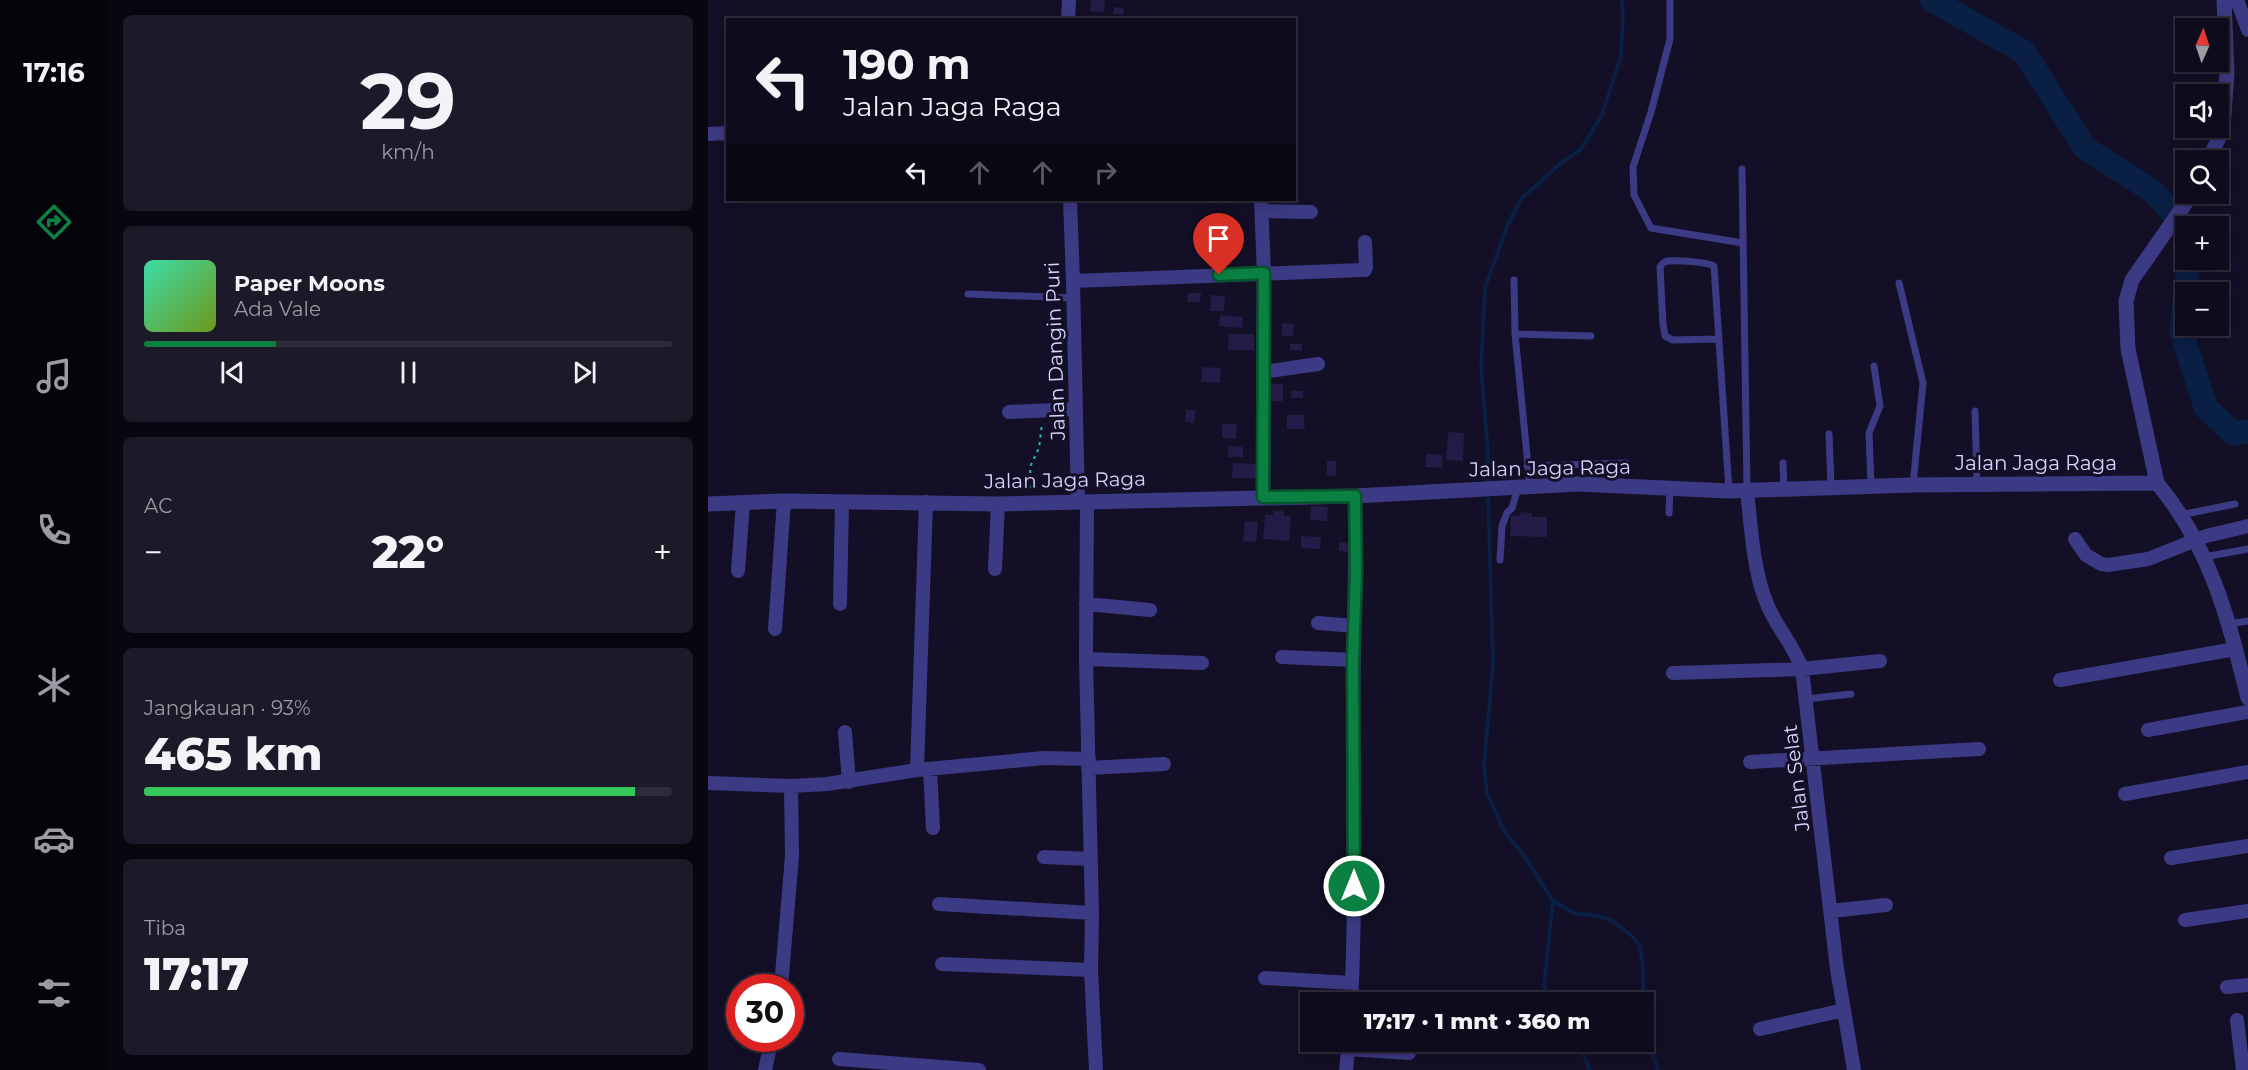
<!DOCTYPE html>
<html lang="id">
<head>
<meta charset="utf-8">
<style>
	:root { --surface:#0e0b1c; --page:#1c1929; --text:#f1f3f6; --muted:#9b9ba3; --line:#2e2b3b; --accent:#0b8043 }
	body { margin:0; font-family:Montserrat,sans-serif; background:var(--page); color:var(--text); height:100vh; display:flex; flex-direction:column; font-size:22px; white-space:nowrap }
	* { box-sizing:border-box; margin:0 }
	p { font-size:20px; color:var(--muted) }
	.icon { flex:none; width:33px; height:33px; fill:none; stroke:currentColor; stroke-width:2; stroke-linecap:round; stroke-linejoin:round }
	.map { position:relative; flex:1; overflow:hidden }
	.panel { display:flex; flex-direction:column; gap:15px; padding:15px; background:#08060f; width:600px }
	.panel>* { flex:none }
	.top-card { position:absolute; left:18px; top:18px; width:570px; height:183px; border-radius:0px; box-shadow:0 3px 15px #0003,0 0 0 2px var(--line); background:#0e0b1c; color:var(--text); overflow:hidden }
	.needle { width:39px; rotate:3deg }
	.fabs { position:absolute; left:1467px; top:18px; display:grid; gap:12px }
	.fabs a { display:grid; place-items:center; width:54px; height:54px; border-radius:0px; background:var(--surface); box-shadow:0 3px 15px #0003,0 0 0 2px var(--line); font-size:30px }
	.speed { position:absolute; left:18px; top:974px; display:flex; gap:12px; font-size:30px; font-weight:700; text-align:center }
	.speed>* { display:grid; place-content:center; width:78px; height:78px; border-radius:50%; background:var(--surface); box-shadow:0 3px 15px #0003,0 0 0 2px var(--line); line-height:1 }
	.speed .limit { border:9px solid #d22; background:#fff; color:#111 }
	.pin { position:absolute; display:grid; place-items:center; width:51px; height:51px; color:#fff; margin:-62px -26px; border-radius:50% 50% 50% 0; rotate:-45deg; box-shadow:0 0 6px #0007 }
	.pin .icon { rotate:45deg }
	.me { position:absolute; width:66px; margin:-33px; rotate:0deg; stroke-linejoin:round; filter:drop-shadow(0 0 4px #0008) }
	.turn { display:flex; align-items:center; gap:21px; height:126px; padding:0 18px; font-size:27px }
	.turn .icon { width:78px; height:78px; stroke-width:2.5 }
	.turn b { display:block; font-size:42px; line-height:51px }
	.lanes { display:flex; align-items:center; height:57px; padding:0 18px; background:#0003; justify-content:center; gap:30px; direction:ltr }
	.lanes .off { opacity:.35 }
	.big { font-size:45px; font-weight:800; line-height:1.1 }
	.panel .card { flex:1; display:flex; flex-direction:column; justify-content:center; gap:9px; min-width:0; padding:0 21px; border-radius:9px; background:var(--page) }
	.panel .dial { align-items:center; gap:0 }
	.dial b { font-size:78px; line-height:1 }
	.song { display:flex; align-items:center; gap:18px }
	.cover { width:72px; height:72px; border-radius:9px; background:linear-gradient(135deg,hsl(160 70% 55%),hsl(80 70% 35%)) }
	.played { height:6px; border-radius:3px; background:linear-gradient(90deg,var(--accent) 25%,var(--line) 25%) }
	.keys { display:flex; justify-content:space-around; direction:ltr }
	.heat { display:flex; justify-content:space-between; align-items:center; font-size:33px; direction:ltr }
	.charge { height:9px; border-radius:4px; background:linear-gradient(90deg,#34c759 93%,var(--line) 0) }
	.trip { position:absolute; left:592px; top:992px; width:354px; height:60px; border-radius:0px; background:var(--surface); box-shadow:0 3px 15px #0003,0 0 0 2px var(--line); font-weight:800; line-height:60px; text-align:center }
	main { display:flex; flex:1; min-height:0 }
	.tabs { display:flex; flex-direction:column; width:108px; justify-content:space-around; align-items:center; background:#06040b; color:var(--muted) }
	.tabs .icon { width:42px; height:42px }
	.tabs .selected { color:var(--accent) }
	.tabs b { font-size:27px; color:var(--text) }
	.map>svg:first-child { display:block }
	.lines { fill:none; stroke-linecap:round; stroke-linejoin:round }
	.stream { stroke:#0a1f44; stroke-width:4 }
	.river { stroke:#0a1f44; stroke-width:24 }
	.building { fill:#241b47 }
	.path { stroke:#2fb8b0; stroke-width:2; stroke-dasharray:3 4.5; stroke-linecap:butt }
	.service { stroke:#3d3a85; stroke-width:7 }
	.minor { stroke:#3d3a85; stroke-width:14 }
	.tertiary { stroke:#3d3a85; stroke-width:15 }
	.route-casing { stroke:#07532c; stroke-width:15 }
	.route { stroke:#0b8043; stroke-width:10 }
	.labels { text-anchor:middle; stroke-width:6; stroke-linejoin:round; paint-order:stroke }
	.street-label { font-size:20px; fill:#d9d4ff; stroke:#130f26 }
</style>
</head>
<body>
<main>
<nav class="tabs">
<b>17:16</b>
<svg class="icon selected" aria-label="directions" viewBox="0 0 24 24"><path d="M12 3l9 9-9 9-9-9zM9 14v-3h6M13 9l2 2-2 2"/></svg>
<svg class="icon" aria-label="music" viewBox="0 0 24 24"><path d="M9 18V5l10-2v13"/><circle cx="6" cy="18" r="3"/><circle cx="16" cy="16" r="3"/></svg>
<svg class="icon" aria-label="phone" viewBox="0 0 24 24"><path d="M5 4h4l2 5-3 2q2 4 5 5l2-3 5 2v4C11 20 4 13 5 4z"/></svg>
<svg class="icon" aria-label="climate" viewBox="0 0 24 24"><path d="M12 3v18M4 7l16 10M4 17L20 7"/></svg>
<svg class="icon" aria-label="car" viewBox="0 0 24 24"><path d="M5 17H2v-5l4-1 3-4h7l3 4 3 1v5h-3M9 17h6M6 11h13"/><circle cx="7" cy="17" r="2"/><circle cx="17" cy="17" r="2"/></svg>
<svg class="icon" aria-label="filters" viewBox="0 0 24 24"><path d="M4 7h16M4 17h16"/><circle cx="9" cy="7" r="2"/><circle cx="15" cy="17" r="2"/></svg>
</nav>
<section class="panel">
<div class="card dial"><b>29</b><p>km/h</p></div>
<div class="card">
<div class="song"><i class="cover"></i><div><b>Paper Moons</b><p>Ada Vale</p></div></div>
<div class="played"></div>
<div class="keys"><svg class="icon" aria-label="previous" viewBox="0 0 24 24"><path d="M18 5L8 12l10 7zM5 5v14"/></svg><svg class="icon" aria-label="pause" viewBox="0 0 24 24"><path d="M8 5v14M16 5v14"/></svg><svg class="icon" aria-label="next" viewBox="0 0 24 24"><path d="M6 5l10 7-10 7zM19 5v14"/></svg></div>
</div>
<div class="card"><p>AC</p>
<div class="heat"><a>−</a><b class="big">22°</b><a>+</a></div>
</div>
<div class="card"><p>Jangkauan · 93%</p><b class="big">465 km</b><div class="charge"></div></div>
<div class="card"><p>Tiba</p><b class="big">17:17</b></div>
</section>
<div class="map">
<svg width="1540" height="1070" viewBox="0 0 1540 1070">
	<rect width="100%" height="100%" fill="#130f26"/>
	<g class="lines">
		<path class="stream" d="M780,485V454L773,366L777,288L799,226L813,199L852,164L873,149L894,115L913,56L915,17L914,0
			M780,493L785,663L776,767L779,793L796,831L814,853L845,901L866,913L891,916L904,921L924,936L932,946L935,969V1002
			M841,1002L836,985L845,901
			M936,1010L939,1039L950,1070
			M870,1041L882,1070"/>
		<path class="river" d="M1224,0L1316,52L1377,148L1446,192L1478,229
			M1481,260L1473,331L1498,408L1526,434L1540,431"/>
	</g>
	<path class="building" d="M383,0H397L396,13L382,11Z
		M406,7L416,8L415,15L405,14Z
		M480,293H493L492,302H479Z
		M503,295L517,296L516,311H502Z
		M512,315L535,317L534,328L511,326Z
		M574,323L586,324L585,336H574Z
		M521,334H546V350H520Z
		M582,344H594V351L582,350Z
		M494,367L513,368L512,383L493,382Z
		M562,384H575V401H562Z
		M583,391H595V398H583Z
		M478,410H487L486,423L477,422Z
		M579,415H596L597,429H579Z
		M514,424H529L528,439L514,438Z
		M740,432L756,433L755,461L738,460Z
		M520,446L535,447V457H520Z
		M718,454L735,455L734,468L717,467Z
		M619,461H628V476H619Z
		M525,463L552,464V478H524Z
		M603,506L620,507L619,521L602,520Z
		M565,510L576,511V516H583L581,541L555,539L557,515H565Z
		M812,512L824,513V517H839V537L802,536L803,516H812Z
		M537,521L550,522L548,542L535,541Z
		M593,536L613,537L612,549L593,548Z
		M631,542L644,544L643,552L631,551Z"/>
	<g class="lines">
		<path class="path" d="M323,488L322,467L331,448L334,424"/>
		<path class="service" d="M962,0V39L943,112L925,167L926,195L943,228L1035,243
			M1034,169L1039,490
			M806,280L807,334L822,486
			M1191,283L1215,383L1205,485
			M260,294L366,298
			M807,334L883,336
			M1009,339L965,340L957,336L955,324L952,267C955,263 955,262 960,261C969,260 999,262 1006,266L1021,491
			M1267,411L1269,485
			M1121,434L1123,487
			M1075,463L1076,489
			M819,466L918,463
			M1163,486L1161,433L1172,406L1166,366
			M961,513L962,488
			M1472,515L1527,504
			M1496,557L1540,549
			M792,560L794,526L799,513L804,508L810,488
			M1521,624L1540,621
			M1098,699L1143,694"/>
		<path class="minor" d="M1529,0L1540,30
			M360,20L361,0
			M0,134L20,133
			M362,200L365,281L370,502
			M553,200L556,273L555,497
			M554,211L603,212
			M365,281L654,270H657L658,267L657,242
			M555,372L610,364
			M301,412L368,409
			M1039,490C1043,526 1045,571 1059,604C1068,627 1086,645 1094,669L1129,969L1146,1070
			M379,502L378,659L384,913L383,970L388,1070
			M1367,539L1378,555L1393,564L1400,565L1440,559L1498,536L1540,526
			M287,569L290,504
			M30,571L35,503
			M132,604L134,502
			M378,604L442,610
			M610,623L646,626
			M67,629L76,501
			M574,657L645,660
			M378,659L494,663
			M965,673L1094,669L1172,661
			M1352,680L1527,649
			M1440,730L1540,712
			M137,732L141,782
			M1042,762L1271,749
			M380,768L456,764
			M222,769L225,828
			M209,770L218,502
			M0,783L83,786L119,784L209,770L336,758L381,759
			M1417,794L1540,772
			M336,857L383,859
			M1463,858L1540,846
			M231,904L384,913
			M1123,911L1178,905
			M1477,920L1540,911
			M234,964L383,970
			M557,978L644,983
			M73,987L84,856L83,786
			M1519,987L1540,985
			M643,1002C648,913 645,823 645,733C645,654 648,575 647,496
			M1529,1020L1535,1070
			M1052,1029L1136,1010
			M640,1049L701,1053
			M131,1059L271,1070
			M57,1070L64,1038
			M638,1070L641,1042"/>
		<path class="tertiary" d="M1501,160L1515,128L1519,73L1516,0
			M1449,483L1420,349L1418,301L1424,280L1484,194
			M0,504L76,501L290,504L647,496L870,484L1021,491L1205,485L1449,483C1503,548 1520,618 1540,698"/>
	</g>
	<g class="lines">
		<g class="route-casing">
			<path id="route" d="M511,275L556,273L555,497L647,496L648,574L645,660L646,886"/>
		</g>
		<use href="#route" class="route"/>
	</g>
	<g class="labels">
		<g class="street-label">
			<text transform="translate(347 351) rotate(-92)" y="7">Jalan Dangin Puri</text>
			<text x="1328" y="470">Jalan Jaga Raga</text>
			<text transform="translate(842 468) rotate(-1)" y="7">Jalan Jaga Raga</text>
			<text transform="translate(357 480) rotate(-1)" y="7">Jalan Jaga Raga</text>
			<text transform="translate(1088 778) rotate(-97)" y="7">Jalan Selat</text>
		</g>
	</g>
</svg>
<div class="fabs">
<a><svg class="needle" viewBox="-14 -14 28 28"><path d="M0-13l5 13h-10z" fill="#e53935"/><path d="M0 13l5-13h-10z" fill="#9b9ba3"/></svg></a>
<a><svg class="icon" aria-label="sound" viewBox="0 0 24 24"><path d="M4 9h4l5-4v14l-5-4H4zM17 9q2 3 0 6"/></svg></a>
<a><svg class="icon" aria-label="search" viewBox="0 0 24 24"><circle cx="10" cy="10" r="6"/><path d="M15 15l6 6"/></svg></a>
<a>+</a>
<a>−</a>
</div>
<div class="speed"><div class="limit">30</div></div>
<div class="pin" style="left:511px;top:275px;background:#d93025"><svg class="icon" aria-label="arrive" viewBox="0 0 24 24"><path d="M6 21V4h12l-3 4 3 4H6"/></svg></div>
<svg class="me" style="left:646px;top:886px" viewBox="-20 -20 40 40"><circle r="17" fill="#0b8043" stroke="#fff" stroke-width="3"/><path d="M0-11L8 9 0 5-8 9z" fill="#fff"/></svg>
<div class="trip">17:17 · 1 mnt · 360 m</div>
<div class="top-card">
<div class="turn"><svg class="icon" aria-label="left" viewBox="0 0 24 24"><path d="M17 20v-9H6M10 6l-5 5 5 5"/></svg><div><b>190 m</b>Jalan Jaga Raga</div></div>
<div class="lanes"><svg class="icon" aria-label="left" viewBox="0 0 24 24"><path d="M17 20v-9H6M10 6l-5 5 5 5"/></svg><svg class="icon off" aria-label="ahead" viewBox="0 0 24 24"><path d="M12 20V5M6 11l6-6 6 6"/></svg><svg class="icon off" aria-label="ahead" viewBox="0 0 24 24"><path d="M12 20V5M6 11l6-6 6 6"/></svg><svg class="icon off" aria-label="right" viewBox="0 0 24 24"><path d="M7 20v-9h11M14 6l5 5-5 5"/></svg></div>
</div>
</div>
</main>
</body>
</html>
